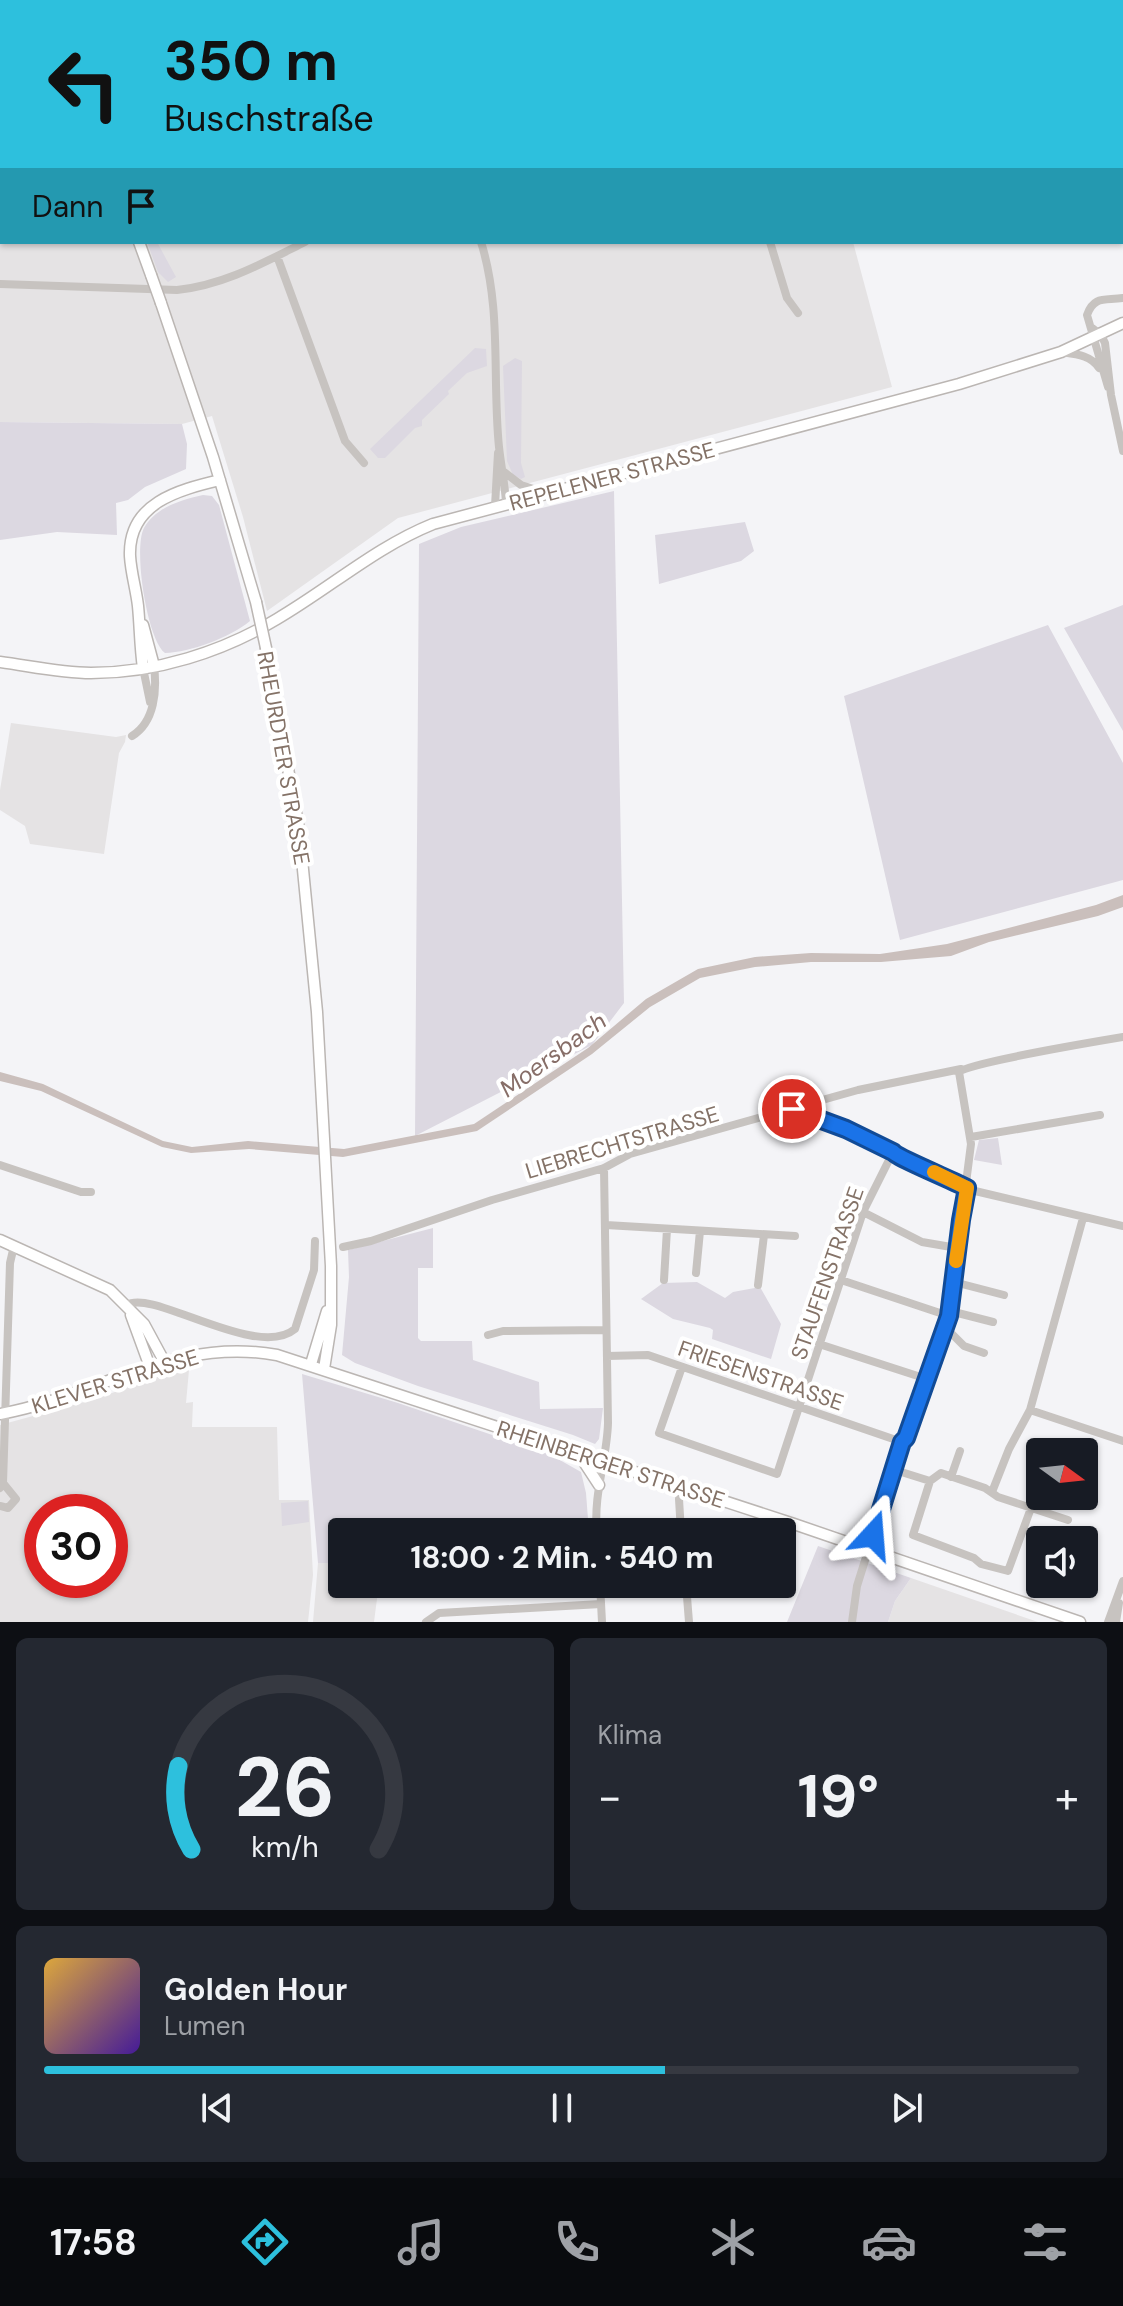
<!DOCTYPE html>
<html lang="de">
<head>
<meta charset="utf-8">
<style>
	:root { --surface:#171b24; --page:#242831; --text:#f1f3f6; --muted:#9ea1a6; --line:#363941; --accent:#2dc0dd }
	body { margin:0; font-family:"DM Sans",sans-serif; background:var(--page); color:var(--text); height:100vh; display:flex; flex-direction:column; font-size:30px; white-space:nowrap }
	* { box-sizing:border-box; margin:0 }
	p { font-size:26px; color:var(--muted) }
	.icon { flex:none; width:44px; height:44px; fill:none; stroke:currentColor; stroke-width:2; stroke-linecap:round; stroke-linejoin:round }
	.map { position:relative; height:1622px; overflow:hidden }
	.side { display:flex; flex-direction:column; gap:16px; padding:16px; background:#0d0f14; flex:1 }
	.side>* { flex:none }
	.top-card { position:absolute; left:0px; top:0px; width:1124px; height:244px; box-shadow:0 2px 6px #0004; background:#2dc0dd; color:#111; overflow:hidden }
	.needle { width:52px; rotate:105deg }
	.buttons { position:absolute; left:1026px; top:1438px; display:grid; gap:16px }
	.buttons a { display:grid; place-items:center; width:72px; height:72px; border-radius:8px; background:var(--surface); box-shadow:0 2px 6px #0004; font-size:40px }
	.speed { position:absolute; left:24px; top:1494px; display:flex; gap:16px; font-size:40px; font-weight:700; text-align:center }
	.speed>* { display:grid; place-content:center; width:104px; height:104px; border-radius:50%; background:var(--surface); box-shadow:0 2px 6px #0004; line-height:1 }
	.speed .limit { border:12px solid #d22; background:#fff; color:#111 }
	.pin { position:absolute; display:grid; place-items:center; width:68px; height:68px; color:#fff; margin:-34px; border:4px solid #fff; border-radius:50%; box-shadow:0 2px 8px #0007 }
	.me { position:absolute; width:88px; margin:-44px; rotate:19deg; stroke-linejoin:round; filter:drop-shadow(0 0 6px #0008) }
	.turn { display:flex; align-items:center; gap:28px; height:168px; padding:0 32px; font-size:36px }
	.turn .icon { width:104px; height:104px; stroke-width:2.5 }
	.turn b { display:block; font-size:56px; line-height:68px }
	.then { display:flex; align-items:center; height:76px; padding:0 32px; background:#0003; gap:16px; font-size:30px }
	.big { font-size:60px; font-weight:700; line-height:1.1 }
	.side .widget { flex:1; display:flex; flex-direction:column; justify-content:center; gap:12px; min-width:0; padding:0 28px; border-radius:12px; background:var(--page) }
	.side .dial { align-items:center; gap:0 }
	.dial svg { height:208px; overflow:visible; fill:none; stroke:var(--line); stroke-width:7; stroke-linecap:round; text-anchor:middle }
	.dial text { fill:var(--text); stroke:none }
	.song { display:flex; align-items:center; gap:24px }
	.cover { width:96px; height:96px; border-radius:12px; background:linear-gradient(135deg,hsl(40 70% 55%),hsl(260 70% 35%)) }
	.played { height:8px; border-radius:4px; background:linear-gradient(90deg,var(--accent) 60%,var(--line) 60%) }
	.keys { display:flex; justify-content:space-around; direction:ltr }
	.heat { display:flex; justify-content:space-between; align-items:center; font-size:44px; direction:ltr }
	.side .tiles { flex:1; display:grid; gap:16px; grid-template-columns:1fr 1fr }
	.widget:last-child { grid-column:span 2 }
	.trip { position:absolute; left:328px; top:1518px; width:468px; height:80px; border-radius:8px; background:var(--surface); box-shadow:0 2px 6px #0004; font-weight:700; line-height:80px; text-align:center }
	.dock { display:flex; height:128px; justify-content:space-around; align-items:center; background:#090b0e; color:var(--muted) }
	.dock .icon { width:56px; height:56px }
	.dock .selected { color:var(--accent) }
	.dock b { font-size:36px; color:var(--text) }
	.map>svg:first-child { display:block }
	.built { fill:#e5e3e4; fill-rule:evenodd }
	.green { fill:#dcd8e1 }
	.water { fill:#cabfbc }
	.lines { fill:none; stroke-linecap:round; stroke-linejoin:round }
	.stream { stroke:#cabfbc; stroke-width:2 }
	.major-casing { stroke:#bbb6b3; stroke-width:13 }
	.minor { stroke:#c7c3c0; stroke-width:8 }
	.major { stroke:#fff; stroke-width:10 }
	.major-bridge-casing { stroke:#bbb6b3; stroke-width:13; stroke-linecap:butt }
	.major-bridge { stroke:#fff; stroke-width:10 }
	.route-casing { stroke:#114b97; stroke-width:20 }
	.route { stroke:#1a73e8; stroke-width:14 }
	.slow { stroke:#f59e0b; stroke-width:14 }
	.labels { text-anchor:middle; stroke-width:8; stroke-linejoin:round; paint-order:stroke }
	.street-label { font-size:22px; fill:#847267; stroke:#fff }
	.water-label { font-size:24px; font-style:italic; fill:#876e68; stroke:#fff }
</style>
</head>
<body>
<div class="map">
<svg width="1123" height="1622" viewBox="0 0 1123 1622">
	<rect width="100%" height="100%" fill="#f4f4f7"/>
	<path class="built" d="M0,0H837L2,2V242H853L892,387L398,518L267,611L243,517L212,416L182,424L0,422Z
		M11,723L116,737L126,735L125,742L119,753L104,854L30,844L25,826L0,810V790Z
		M189,1370L186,1403L193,1402L192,1427H277L279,1500H309L313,1575L308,1622H0V1425L95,1399L163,1375ZM42,1512H110V1580H42Z
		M318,1563H342V1584H360V1591H378L374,1622H313Z
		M911,1578L1038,1622H888L895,1601Z"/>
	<path class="green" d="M147,242H157L176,277L168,282L158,272Z
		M475,348L486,349L487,366L467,373L448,391L449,394L422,420V426L415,428L385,458H378L370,449Z
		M515,358L522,361L521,463L525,477L521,479L513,475L507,461L503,366Z
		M0,422L182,424L187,444L186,469L145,487L128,500L116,503L117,535L57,532L0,540Z
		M614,491L624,1003L592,1045L415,1136L419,544L461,527Z
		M203,495L212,496L219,505L250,621C229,638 191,652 165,653C147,640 133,548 144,528C156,507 181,500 203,495Z
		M745,522L754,551L741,561L659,584L655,535Z
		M1123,605V731L1064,628Z
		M1048,625L1123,763V880L900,940L844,696Z
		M998,1138L1002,1165L974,1160L979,1140Z
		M433,1228V1268H418V1338L421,1341H472L473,1360L539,1382L540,1409L603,1408L599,1439L595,1444L573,1435L418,1386L355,1363L342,1355L349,1277L348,1250Z
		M697,1282L725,1298L733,1292L760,1287L781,1324L771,1359L712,1339L713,1330L710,1328L673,1319L641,1299L663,1283Z
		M302,1374L398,1403L551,1455L581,1472L586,1493L589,1532H342V1563H318Z
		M308,1501L309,1522L282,1526L281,1503Z
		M818,1546L911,1578L895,1601L888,1622H787Z
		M360,1584H423V1595L360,1591Z"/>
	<path class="water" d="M1123,895V907L1098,916L989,942L951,956L881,962H811L755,967L700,978L650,1007L592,1054L477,1131L343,1157L249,1149L191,1153L162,1147L41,1091L0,1081V1072L43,1084L163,1141L192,1147L248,1141L344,1149L474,1124L588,1048L646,999L698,969L755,957L811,953L880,954L947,944L1096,905Z"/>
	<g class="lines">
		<path class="stream" d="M1122,212L1123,213"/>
		<g class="major-casing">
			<path id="major" d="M67,0V2
				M139,242L151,275
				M161,303L213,457L256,602
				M143,625L154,666
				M266,648L299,829L317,1012L331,1266V1325L324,1369
				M0,662C30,666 61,673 91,673C156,673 222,652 277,619C330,588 376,547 433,524L959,384L1061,352L1123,323
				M143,668C140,647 140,626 138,606C136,589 131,573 130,556C128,503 178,490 220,480
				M0,1240L110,1290L144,1324L164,1361
				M131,1315L150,1367
				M311,1364L327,1311
				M0,1414C99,1396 174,1336 277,1355L794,1524L1080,1622
				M578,1453L599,1485"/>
		</g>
		<path class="minor" d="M313,0L314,2
			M755,2L756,0
			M0,94H2
			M481,242C502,309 492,378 499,447C501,466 505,484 506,503
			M770,242L787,298L798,313
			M277,256L345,441L364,463
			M0,284L177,290C224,285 263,263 305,242
			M1092,328L1101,335L1105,343L1111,395L1123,451
			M1061,352C1075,354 1091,355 1099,368
			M1108,387L1087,315C1094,295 1106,301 1123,298
			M504,472L521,485L546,493
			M495,506L498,453
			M143,668L150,702
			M132,736C155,722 157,690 154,666
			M792,1109L846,1129L893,1152L896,1156L911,1160L975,1191L1123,1226
			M971,1137L1100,1115
			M0,1165L81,1192H91
			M863,1212L922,1242L957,1248
			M606,1225L795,1236
			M343,1247L371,1241L492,1200L604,1168L630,1154L858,1090L961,1069
			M696,1273L700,1231
			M664,1280L667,1229
			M841,1280L949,1316
			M954,1282L1004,1295
			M758,1285L764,1235
			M127,1305C152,1288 257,1361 295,1329L314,1270L315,1241
			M950,1311L993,1322
			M945,1327L964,1346L984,1353
			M488,1335L503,1331L606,1330
			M819,1344L927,1379
			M607,1356L648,1355L902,1442
			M682,1367L659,1433L777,1474L863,1212L893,1152
			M1030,1410L1123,1441
			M895,1470L930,1481
			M951,1477L960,1451
			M0,1488L3,1483L10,1263L14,1246
			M992,1492L1009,1449L1030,1410L1083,1218
			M679,1499L681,1532
			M0,1506L8,1508L16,1499L3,1483
			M1031,1508L1008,1571L981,1564L974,1558L913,1535L930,1481L941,1473L985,1488L998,1497L1068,1520
			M597,1532C593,1494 607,1460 608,1423L604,1168
			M600,1584L602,1622
			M686,1584L689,1622
			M426,1622L439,1613L601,1604
			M852,1622L857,1586L902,1442L906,1438L949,1316L971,1144L959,1072C968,1063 1099,1041 1123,1037
			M1108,1622L1123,1581
			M1116,1622L1119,1603"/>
		<use href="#major" class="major"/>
		<g class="major-bridge-casing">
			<path id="major-bridge" d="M151,275L161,303
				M256,602L266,648"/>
		</g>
		<use href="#major-bridge" class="major-bridge"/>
	</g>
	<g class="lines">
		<g class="route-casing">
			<path id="route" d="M792,1109L846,1129L893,1152C898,1158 954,1181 967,1188L961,1220L949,1316L906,1438L902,1442L873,1535"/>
		</g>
		<use href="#route" class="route"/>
		<path class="slow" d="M934,1172L967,1188L956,1261"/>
	</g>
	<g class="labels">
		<g class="street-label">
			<text transform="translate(612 476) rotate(-15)" y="8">REPELENER STRASSE</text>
			<text transform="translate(284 758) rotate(80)" y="8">RHEURDTER STRASSE</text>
			<text transform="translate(622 1142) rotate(-17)" y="8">LIEBRECHTSTRASSE</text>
			<text transform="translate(827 1273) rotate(-71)" y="8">STAUFENSTRASSE</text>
			<text transform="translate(761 1375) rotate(19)" y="8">FRIESENSTRASSE</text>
			<text transform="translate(115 1381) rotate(-17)" y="8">KLEVER STRASSE</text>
			<text transform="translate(611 1464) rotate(18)" y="8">RHEINBERGER STRASSE</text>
		</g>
		<g class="water-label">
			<text transform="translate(553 1055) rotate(-36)" y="8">Moersbach</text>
		</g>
	</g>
</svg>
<div class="buttons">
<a><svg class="needle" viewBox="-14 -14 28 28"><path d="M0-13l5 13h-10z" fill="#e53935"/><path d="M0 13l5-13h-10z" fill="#9ea1a6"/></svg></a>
<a><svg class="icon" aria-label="sound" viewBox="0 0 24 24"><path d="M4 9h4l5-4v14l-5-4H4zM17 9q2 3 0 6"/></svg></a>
</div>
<div class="speed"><div class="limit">30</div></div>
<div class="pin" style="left:792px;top:1109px;background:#d93025"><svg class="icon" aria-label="arrive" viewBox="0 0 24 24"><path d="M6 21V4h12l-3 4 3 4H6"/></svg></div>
<svg class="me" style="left:873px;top:1535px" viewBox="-20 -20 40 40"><path d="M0-17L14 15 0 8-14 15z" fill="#1a73e8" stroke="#fff" stroke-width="4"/></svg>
<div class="trip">18:00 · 2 Min. · 540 m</div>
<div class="top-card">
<div class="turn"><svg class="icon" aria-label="left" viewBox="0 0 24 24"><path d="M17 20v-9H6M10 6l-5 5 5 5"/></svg><div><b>350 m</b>Buschstraße</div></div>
<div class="then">Dann<svg class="icon" aria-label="arrive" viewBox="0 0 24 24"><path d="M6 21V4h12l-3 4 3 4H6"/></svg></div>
</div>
</div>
<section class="side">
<div class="tiles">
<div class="widget dial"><svg viewBox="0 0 100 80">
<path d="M14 69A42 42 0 1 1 86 69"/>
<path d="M14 69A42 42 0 0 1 9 37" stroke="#2dc0dd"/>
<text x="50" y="56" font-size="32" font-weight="700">26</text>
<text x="50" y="72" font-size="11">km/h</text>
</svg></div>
<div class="widget"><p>Klima</p>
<div class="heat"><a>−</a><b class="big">19°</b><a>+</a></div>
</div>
<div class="widget">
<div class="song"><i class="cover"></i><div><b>Golden Hour</b><p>Lumen</p></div></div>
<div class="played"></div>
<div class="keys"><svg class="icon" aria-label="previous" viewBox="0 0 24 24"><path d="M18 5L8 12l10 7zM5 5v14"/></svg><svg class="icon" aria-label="pause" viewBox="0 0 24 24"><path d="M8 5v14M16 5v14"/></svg><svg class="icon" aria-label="next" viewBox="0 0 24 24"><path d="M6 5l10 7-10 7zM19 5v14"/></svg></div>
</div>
</div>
</section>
<nav class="dock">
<b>17:58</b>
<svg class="icon selected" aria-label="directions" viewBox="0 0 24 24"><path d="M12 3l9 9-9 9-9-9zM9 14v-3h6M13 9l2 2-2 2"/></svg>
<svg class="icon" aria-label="music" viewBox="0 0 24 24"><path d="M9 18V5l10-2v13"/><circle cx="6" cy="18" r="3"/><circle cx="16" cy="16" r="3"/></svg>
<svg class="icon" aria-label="phone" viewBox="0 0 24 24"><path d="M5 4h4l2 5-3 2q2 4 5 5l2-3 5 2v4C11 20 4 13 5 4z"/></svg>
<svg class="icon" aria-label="climate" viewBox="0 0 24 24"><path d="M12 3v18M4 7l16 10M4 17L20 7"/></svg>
<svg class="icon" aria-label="car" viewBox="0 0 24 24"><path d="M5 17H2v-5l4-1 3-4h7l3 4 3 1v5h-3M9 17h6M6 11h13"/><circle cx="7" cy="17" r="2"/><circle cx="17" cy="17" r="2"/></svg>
<svg class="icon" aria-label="filters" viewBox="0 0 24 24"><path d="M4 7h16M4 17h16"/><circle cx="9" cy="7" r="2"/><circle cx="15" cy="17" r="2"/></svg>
</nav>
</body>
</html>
